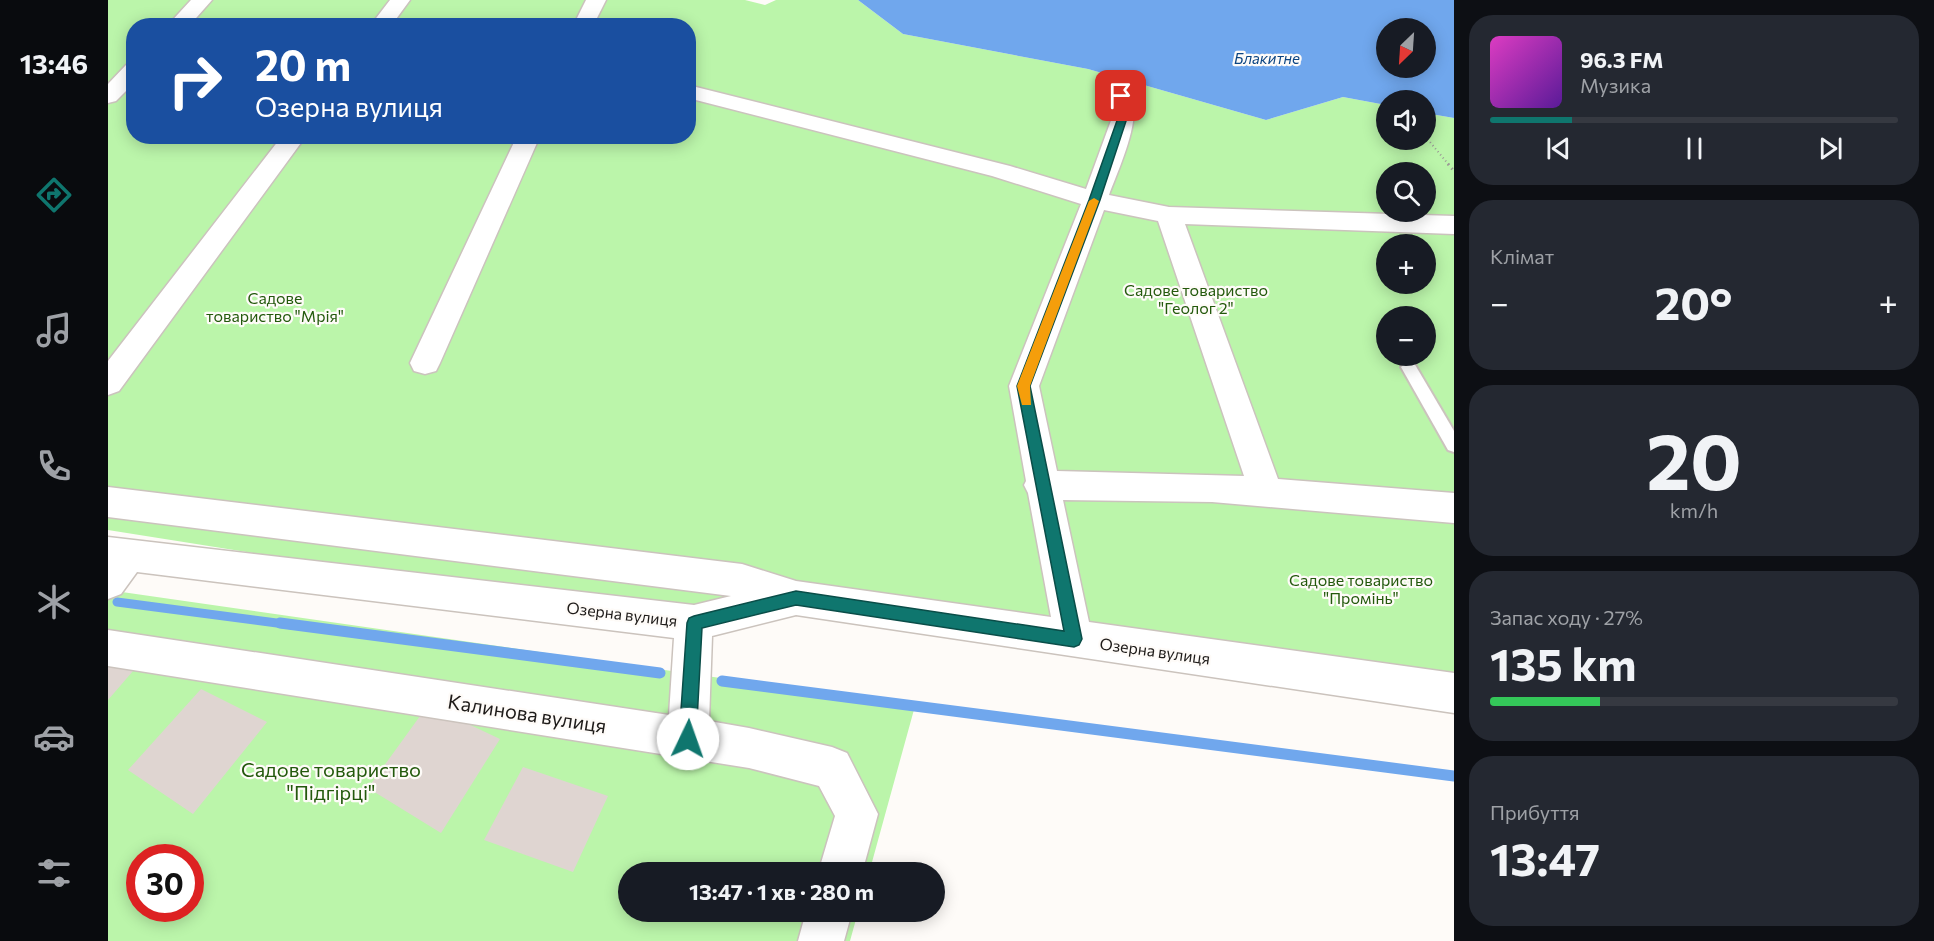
<!DOCTYPE html>
<html lang="uk">
<head>
<meta charset="utf-8">
<style>
	:root { --surface:#171b24; --page:#242831; --text:#f1f3f6; --muted:#9ea1a6; --line:#363941; --accent:#0f766e }
	body { margin:0; font-family:Commissioner,sans-serif; background:var(--page); color:var(--text); height:100vh; display:flex; flex-direction:column; font-size:22px; white-space:nowrap }
	* { box-sizing:border-box; margin:0 }
	p { font-size:20px; color:var(--muted) }
	.icon { flex:none; width:33px; height:33px; fill:none; stroke:currentColor; stroke-width:2; stroke-linecap:round; stroke-linejoin:round }
	.map { position:relative; flex:1; overflow:hidden }
	.drawer { display:flex; flex-direction:column; gap:15px; padding:15px; background:#0d0f14; width:480px }
	.drawer>* { flex:none }
	.guide { position:absolute; left:18px; top:18px; width:570px; height:126px; border-radius:24px; box-shadow:0 3px 15px #0003; background:#1a4fa0; color:#fff; overflow:hidden }
	.needle { width:39px; rotate:205deg }
	.tools { position:absolute; left:1268px; top:18px; display:grid; gap:12px }
	.tools a { display:grid; place-items:center; width:60px; height:60px; border-radius:50%; background:var(--surface); box-shadow:0 3px 15px #0003; font-size:30px }
	.speed { position:absolute; left:18px; top:844px; display:flex; gap:12px; font-size:30px; font-weight:700; text-align:center }
	.speed>* { display:grid; place-content:center; width:78px; height:78px; border-radius:50%; background:var(--surface); box-shadow:0 3px 15px #0003; line-height:1 }
	.speed .limit { border:9px solid #d22; background:#fff; color:#111 }
	.pin { position:absolute; display:grid; place-items:center; width:51px; height:51px; color:#fff; margin:-26px; border-radius:12px; box-shadow:0 3px 9px #0006 }
	.me { position:absolute; width:66px; margin:-33px; rotate:3deg; stroke-linejoin:round; filter:drop-shadow(0 0 4px #0008) }
	.turn { display:flex; align-items:center; gap:21px; height:126px; padding:0 30px; font-size:27px }
	.turn .icon { width:78px; height:78px; stroke-width:2.5 }
	.turn b { display:block; font-size:42px; line-height:51px }
	.big { font-size:45px; font-weight:700; line-height:1.1 }
	.drawer .tile { flex:1; display:flex; flex-direction:column; justify-content:center; gap:9px; min-width:0; padding:0 21px; border-radius:24px; background:var(--page) }
	.drawer .dial { align-items:center; gap:0 }
	.dial b { font-size:78px; line-height:1 }
	.song { display:flex; align-items:center; gap:18px }
	.cover { width:72px; height:72px; border-radius:9px; background:linear-gradient(135deg,hsl(310 70% 55%),hsl(270 70% 35%)) }
	.played { height:6px; border-radius:3px; background:linear-gradient(90deg,var(--accent) 20%,var(--line) 20%) }
	.keys { display:flex; justify-content:space-around; direction:ltr }
	.heat { display:flex; justify-content:space-between; align-items:center; font-size:33px; direction:ltr }
	.charge { height:9px; border-radius:4px; background:linear-gradient(90deg,#34c759 27%,var(--line) 0) }
	.trip { position:absolute; left:510px; top:862px; width:327px; height:60px; border-radius:30px; background:var(--surface); box-shadow:0 3px 15px #0003; font-weight:700; line-height:60px; text-align:center }
	main { display:flex; flex:1; min-height:0 }
	.tab-bar { display:flex; flex-direction:column; width:108px; justify-content:space-around; align-items:center; background:#090b0e; color:var(--muted) }
	.tab-bar .icon { width:42px; height:42px }
	.tab-bar .selected { color:var(--accent) }
	.tab-bar b { font-size:27px; color:var(--text) }
	.map>svg:first-child { display:block }
	.green { fill:#bbf5aa; fill-rule:evenodd }
	.water { fill:#70a7ed; fill-rule:evenodd }
	.lines { fill:none; stroke-linecap:round; stroke-linejoin:round }
	.stream-far1 { stroke:#70a7ed; stroke-width:9 }
	.stream { stroke:#70a7ed; stroke-width:11 }
	.building { fill:#dfd5d1 }
	.service-casing { stroke:#cbc3bd; stroke-width:4 }
	.minor-casing { stroke:#cbc3bd; stroke-width:3 }
	.path-far1 { stroke:#9a9795; stroke-width:2; stroke-dasharray:1 3; stroke-linecap:butt }
	.path { stroke:#9a9795; stroke-width:3; stroke-dasharray:1.5 4; stroke-linecap:butt }
	.service { fill:#fff; fill-rule:evenodd }
	.minor { fill:#fff; fill-rule:evenodd }
	.route { fill:#0f766e; stroke:#0a4d48; stroke-width:1.5 }
	.slow { fill:#f59e0b }
	.labels { text-anchor:middle; stroke-width:4.5; stroke-linejoin:round; paint-order:stroke }
	.far-water-label { font-size:15px; font-style:italic; fill:#0b4482; stroke:#fefbf8 }
	.park-label { font-size:16px; fill:#23590c; stroke:#fefbf8 }
	.street-label { font-size:16px; fill:#1e1b19; stroke:#fefbf8 }
	.near-street-label { font-size:20px; fill:#1e1b19; stroke:#fefbf8 }
	.near-park-label { font-size:20px; fill:#23590c; stroke:#fefbf8 }
</style>
</head>
<body>
<main>
<nav class="tab-bar">
<b>13:46</b>
<svg class="icon selected" aria-label="directions" viewBox="0 0 24 24"><path d="M12 3l9 9-9 9-9-9zM9 14v-3h6M13 9l2 2-2 2"/></svg>
<svg class="icon" aria-label="music" viewBox="0 0 24 24"><path d="M9 18V5l10-2v13"/><circle cx="6" cy="18" r="3"/><circle cx="16" cy="16" r="3"/></svg>
<svg class="icon" aria-label="phone" viewBox="0 0 24 24"><path d="M5 4h4l2 5-3 2q2 4 5 5l2-3 5 2v4C11 20 4 13 5 4z"/></svg>
<svg class="icon" aria-label="climate" viewBox="0 0 24 24"><path d="M12 3v18M4 7l16 10M4 17L20 7"/></svg>
<svg class="icon" aria-label="car" viewBox="0 0 24 24"><path d="M5 17H2v-5l4-1 3-4h7l3 4 3 1v5h-3M9 17h6M6 11h13"/><circle cx="7" cy="17" r="2"/><circle cx="17" cy="17" r="2"/></svg>
<svg class="icon" aria-label="filters" viewBox="0 0 24 24"><path d="M4 7h16M4 17h16"/><circle cx="9" cy="7" r="2"/><circle cx="15" cy="17" r="2"/></svg>
</nav>
<div class="map">
<svg width="1346" height="941" viewBox="0 0 1346 941">
	<rect width="100%" height="100%" fill="#fefbf8"/>
	<path class="green" d="M0,0H637L657,5L668,0H750L795,34L980,69L1158,120L1235,97L1278,105V140H1317V113L1346,118V693L688,598L586,623L0,530ZM26,26H580V136H26ZM1278,172H1317V212H1278ZM1278,244H1317V284H1278ZM1278,316H1317V356H1278Z
		M0,590L807,706L761,873H520V912H750L742,941H0ZM32,858H82V909H32Z"/>
	<path class="water" d="M750,0H1346V118L1317,113V100H1278V105L1235,97L1158,120L980,69L795,34ZM1278,28H1317V68H1278Z"/>
	<g class="lines">
		<path class="stream-far1" d="M9,602L184,625"/>
		<path class="stream" d="M172,623L552,673
			M614,681L1346,776"/>
	</g>
	<path class="building" d="M0,659L25,671L0,700Z
		M93,689L159,722L85,814L20,770Z
		M320,705L392,739L333,833L260,788Z
		M415,767L500,796L465,872L376,840Z"/>
	<g class="lines">
		<g class="service-casing">
			<path id="service" d="M1301,361L1306,363L1346,431V452L1340,450L1293,367Z"/>
		</g>
		<g class="minor-casing">
			<path id="minor" d="M83,0H104L81,26H59Z
				M282,0H302L283,26H262Z
				M478,0H498L485,26H465Z
				M26,64V83L8,101L0,103V84L18,65Z
				M580,85L902,166L978,189L1005,115L1002,96L1005,91H1021C1037,114 1010,170 1001,195L1061,207L1346,216V234L1077,224L1170,479L1346,493V523L1104,502L955,500L981,622L1346,673V713L688,615L604,636L601,721L641,728L724,747L739,753L770,814L754,873H710L727,816L711,786L641,768L0,666V630L561,715L566,638L29,572L13,594L0,599V537L586,605L623,596L0,517V487L634,564L688,581L943,617L920,493L916,485L918,481L901,386L973,204L884,176L580,98ZM996,210L1050,221L1136,476L949,471L931,386Z
				M174,136H198L11,391L0,395V361Z
				M409,136H432L332,363L328,371L317,374L306,371L302,363Z
				M698,912H744L736,941H690Z"/>
		</g>
		<path class="path-far1" d="M1317,136L1341,165"/>
		<path class="path" d="M1340,164L1346,171"/>
		<use href="#service" class="service"/>
		<use href="#minor" class="minor"/>
	</g>
	<path class="route" d="M1013,93L1017,96L1020,115L992,200L922,386L974,639L971,645L966,647L688,605L594,628L588,739L586,745L580,747L574,745L571,739L579,623L581,618L586,616L688,591L956,631L909,386L981,200L1011,115L1008,96Z"/>
	<path class="slow" d="M986,198L991,201L922,386L923,405H914L909,386L981,201Z"/>
	<g class="labels">
		<g class="far-water-label">
			<text x="1159" y="64">Блакитне</text>
		</g>
		<g class="park-label">
			<text x="1088" y="296">Садове товариство<tspan x="1088" dy="18">"Геолог 2"</tspan></text>
			<text x="167" y="304">Садове<tspan x="167" dy="18">товариство "Мрія"</tspan></text>
			<text x="1253" y="586">Садове товариство<tspan x="1253" dy="18">"Промінь"</tspan></text>
		</g>
		<g class="street-label">
			<text transform="translate(514 614) rotate(7)" y="6">Озерна вулиця</text>
			<text transform="translate(1047 651) rotate(8)" y="6">Озерна вулиця</text>
		</g>
		<g class="near-street-label">
			<text transform="translate(419 714) rotate(9)" y="7">Калинова вулиця</text>
		</g>
		<g class="near-park-label">
			<text x="223" y="777">Садове товариство<tspan x="223" dy="23">"Підгірці"</tspan></text>
		</g>
	</g>
</svg>
<div class="tools">
<a><svg class="needle" viewBox="-14 -14 28 28"><path d="M0-13l5 13h-10z" fill="#e53935"/><path d="M0 13l5-13h-10z" fill="#9ea1a6"/></svg></a>
<a><svg class="icon" aria-label="sound" viewBox="0 0 24 24"><path d="M4 9h4l5-4v14l-5-4H4zM17 9q2 3 0 6"/></svg></a>
<a><svg class="icon" aria-label="search" viewBox="0 0 24 24"><circle cx="10" cy="10" r="6"/><path d="M15 15l6 6"/></svg></a>
<a>+</a>
<a>−</a>
</div>
<div class="speed"><div class="limit">30</div></div>
<div class="pin" style="left:1013px;top:96px;background:#d93025"><svg class="icon" aria-label="arrive" viewBox="0 0 24 24"><path d="M6 21V4h12l-3 4 3 4H6"/></svg></div>
<svg class="me" style="left:580px;top:739px" viewBox="-20 -20 40 40"><circle r="19" fill="#fff"/><path d="M0-13L10 11 0 6-10 11z" fill="#0f766e"/></svg>
<div class="trip">13:47 · 1 хв · 280 m</div>
<div class="guide">
<div class="turn"><svg class="icon" aria-label="right" viewBox="0 0 24 24"><path d="M7 20v-9h11M14 6l5 5-5 5"/></svg><div><b>20 m</b>Озерна вулиця</div></div>
</div>
</div>
<section class="drawer">
<div class="tile">
<div class="song"><i class="cover"></i><div><b>96.3 FM</b><p>Музика</p></div></div>
<div class="played"></div>
<div class="keys"><svg class="icon" aria-label="previous" viewBox="0 0 24 24"><path d="M18 5L8 12l10 7zM5 5v14"/></svg><svg class="icon" aria-label="pause" viewBox="0 0 24 24"><path d="M8 5v14M16 5v14"/></svg><svg class="icon" aria-label="next" viewBox="0 0 24 24"><path d="M6 5l10 7-10 7zM19 5v14"/></svg></div>
</div>
<div class="tile"><p>Клімат</p>
<div class="heat"><a>−</a><b class="big">20°</b><a>+</a></div>
</div>
<div class="tile dial"><b>20</b><p>km/h</p></div>
<div class="tile"><p>Запас ходу · 27%</p><b class="big">135 km</b><div class="charge"></div></div>
<div class="tile"><p>Прибуття</p><b class="big">13:47</b></div>
</section>
</main>
</body>
</html>
